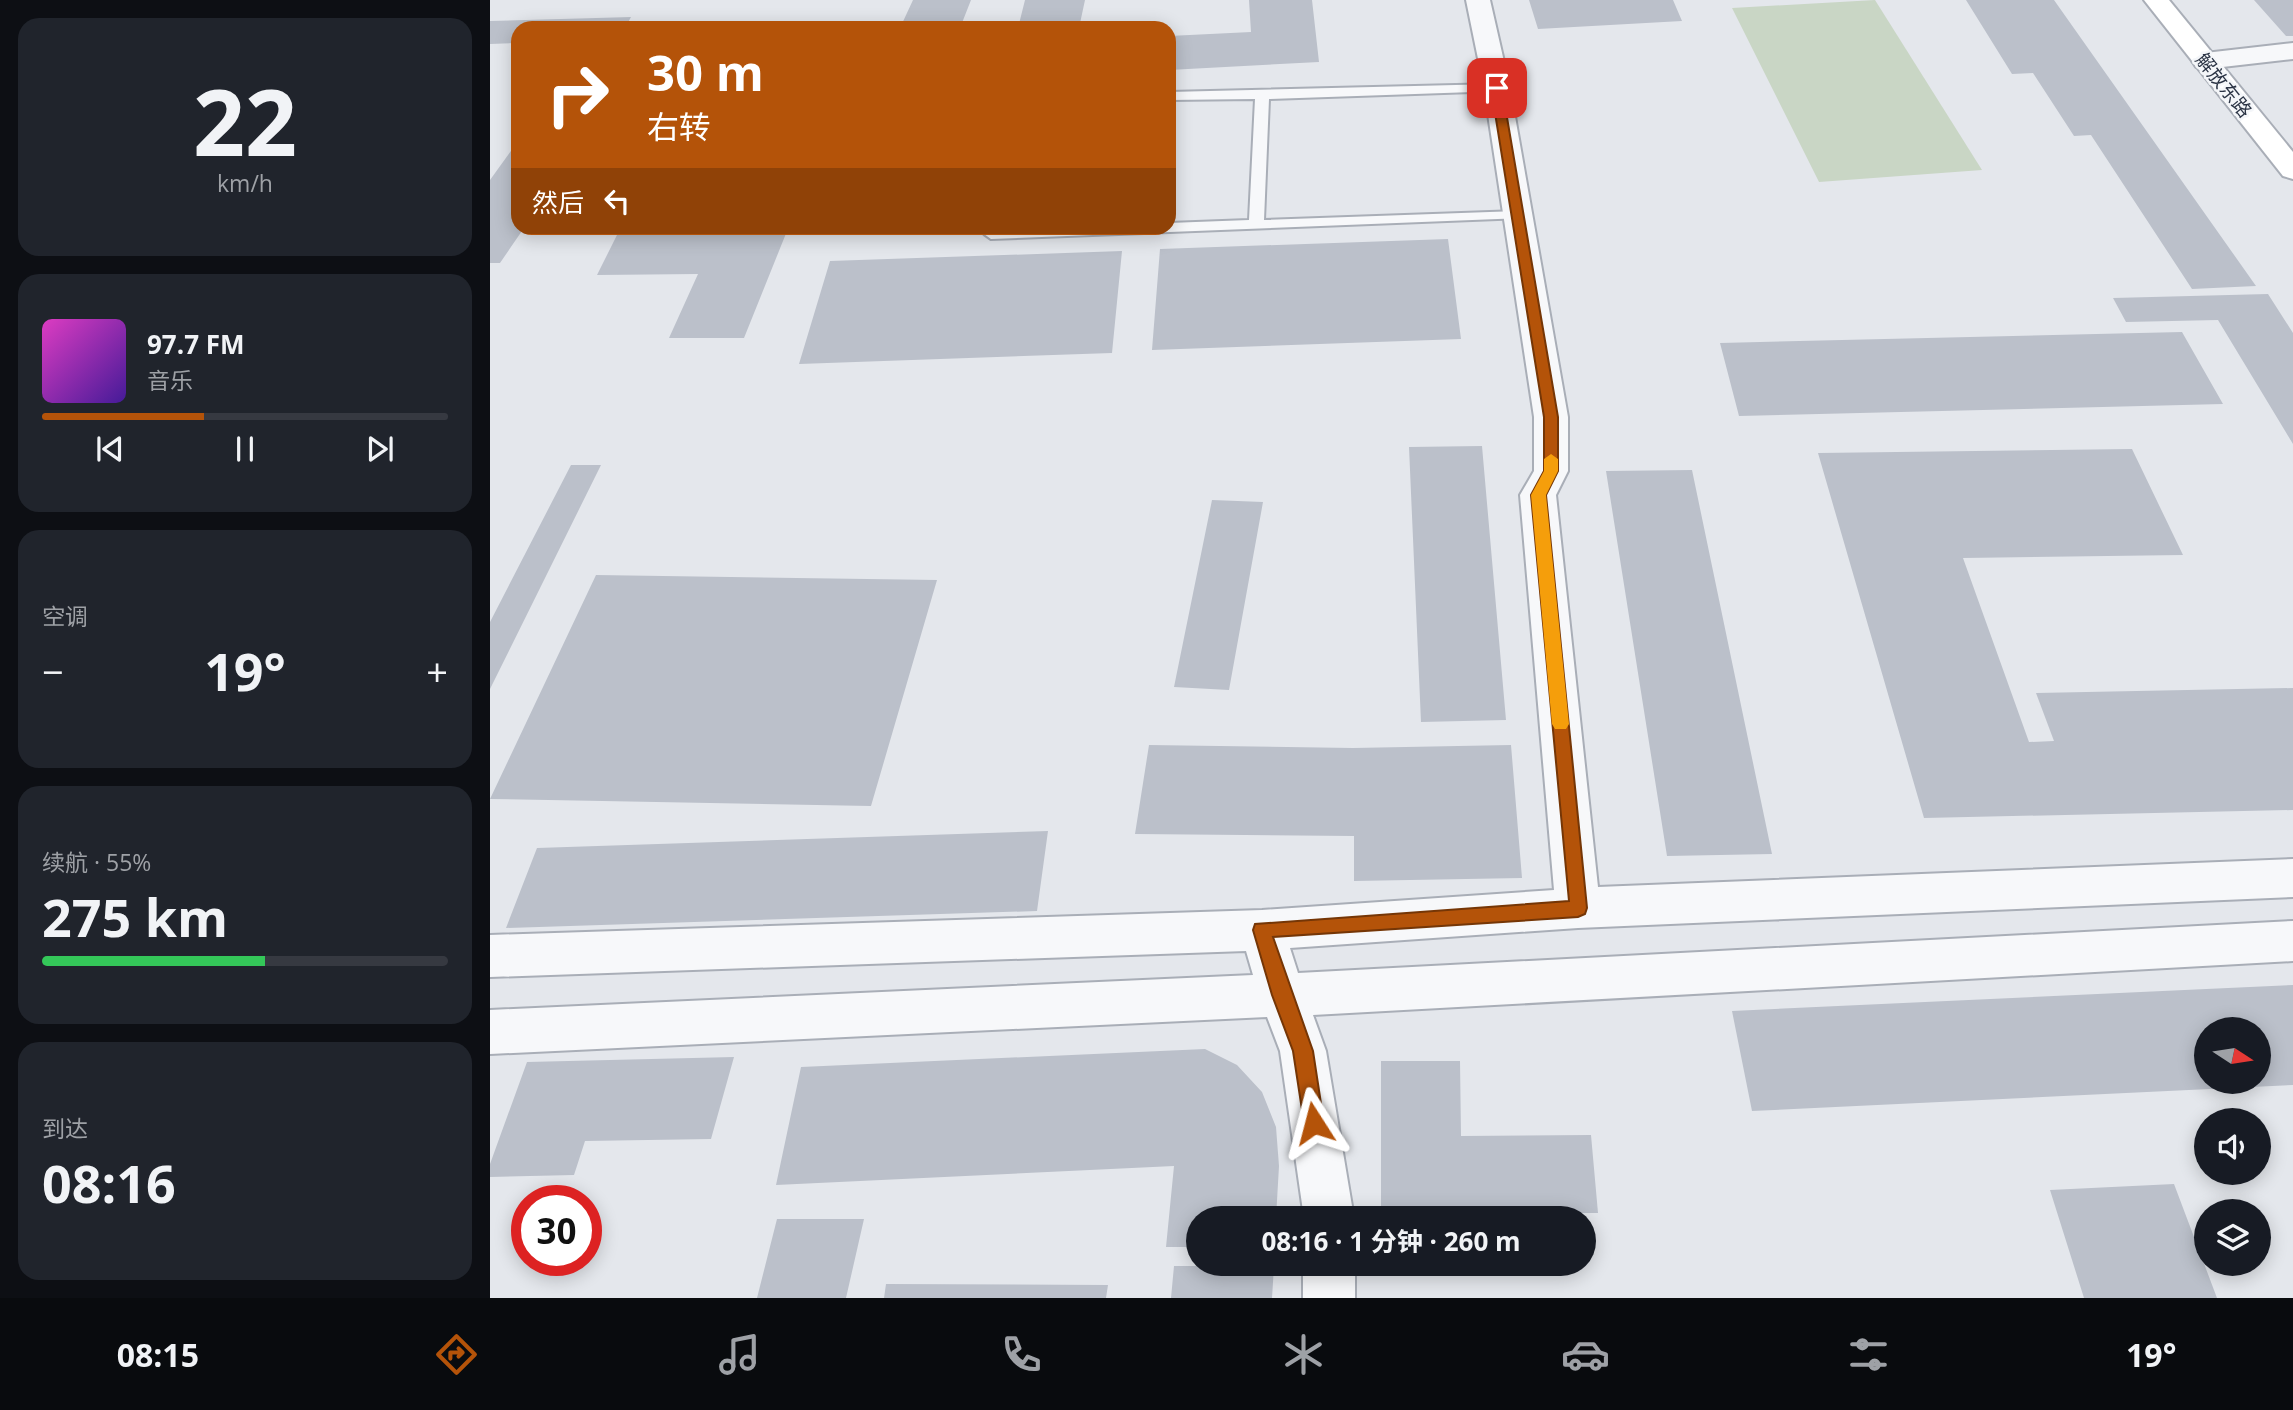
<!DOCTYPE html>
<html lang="zh">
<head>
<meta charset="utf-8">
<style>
	:root { --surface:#171b24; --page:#20242c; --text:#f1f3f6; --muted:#9ea1a6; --line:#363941; --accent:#b45309 }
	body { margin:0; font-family:"Open Sans","Noto Sans SC",sans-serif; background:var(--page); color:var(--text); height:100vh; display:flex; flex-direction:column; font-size:26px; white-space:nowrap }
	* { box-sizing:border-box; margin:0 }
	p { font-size:23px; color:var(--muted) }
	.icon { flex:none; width:38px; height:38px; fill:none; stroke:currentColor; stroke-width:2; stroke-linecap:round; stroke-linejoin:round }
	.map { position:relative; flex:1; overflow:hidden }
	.sheet { display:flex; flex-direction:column; gap:18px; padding:18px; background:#0d0f14; width:490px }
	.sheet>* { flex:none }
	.hud { position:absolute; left:21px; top:21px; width:665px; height:214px; border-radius:21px; box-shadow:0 4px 18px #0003; background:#b45309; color:#fff; overflow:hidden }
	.needle { width:46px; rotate:102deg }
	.buttons { position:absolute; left:1704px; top:1017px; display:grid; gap:14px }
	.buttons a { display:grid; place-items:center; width:77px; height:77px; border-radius:50%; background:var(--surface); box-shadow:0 4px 18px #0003; font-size:35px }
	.speed { position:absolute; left:21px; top:1185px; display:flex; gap:14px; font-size:35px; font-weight:700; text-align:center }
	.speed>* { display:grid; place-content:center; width:91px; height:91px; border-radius:50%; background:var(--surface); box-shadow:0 4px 18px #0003; line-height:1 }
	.speed .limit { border:10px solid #d22; background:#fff; color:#111 }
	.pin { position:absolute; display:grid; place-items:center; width:60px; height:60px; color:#fff; margin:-30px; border-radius:14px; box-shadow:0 4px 10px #0006 }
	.me { position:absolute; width:77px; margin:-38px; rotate:351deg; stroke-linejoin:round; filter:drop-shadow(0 0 5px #0008) }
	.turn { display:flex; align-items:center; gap:24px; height:147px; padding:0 21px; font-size:32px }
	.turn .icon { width:91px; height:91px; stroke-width:2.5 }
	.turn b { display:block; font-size:49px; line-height:60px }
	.then { display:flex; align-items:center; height:66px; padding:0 21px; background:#0003; gap:14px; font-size:26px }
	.big { font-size:52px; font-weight:700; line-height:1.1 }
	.sheet .card { flex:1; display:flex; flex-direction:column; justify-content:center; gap:10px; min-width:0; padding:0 24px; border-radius:21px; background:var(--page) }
	.sheet .dial { align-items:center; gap:0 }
	.dial b { font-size:91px; line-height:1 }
	.song { display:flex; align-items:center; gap:21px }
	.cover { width:84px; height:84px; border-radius:10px; background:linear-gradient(135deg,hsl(310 70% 55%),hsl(260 70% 35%)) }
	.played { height:7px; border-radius:4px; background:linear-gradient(90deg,var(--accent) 40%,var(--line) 40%) }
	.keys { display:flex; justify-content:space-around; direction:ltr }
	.heat { display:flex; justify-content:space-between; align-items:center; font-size:38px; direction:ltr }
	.charge { height:10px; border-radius:5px; background:linear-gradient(90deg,#34c759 55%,var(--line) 0) }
	.trip { position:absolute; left:696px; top:1206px; width:410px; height:70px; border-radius:35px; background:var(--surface); box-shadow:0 4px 18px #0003; font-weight:700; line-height:70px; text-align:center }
	.menu { display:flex; height:112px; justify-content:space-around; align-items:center; background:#090b0e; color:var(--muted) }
	.menu .icon { width:49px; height:49px }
	.menu .active { color:var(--accent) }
	.menu b { font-size:32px; color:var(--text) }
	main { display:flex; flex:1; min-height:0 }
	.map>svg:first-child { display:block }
	.green { fill:#c9d6c5 }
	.building { fill:#bbc0ca; fill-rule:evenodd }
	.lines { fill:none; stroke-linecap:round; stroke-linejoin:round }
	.lane-casing { stroke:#a9aeb7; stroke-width:4 }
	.street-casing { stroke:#a9aeb7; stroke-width:4 }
	.secondary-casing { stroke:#a9aeb7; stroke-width:4 }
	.lane { fill:#f7f8fa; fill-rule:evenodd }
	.street { fill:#f7f8fa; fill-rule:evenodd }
	.secondary { fill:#fff; fill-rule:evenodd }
	.route { fill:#b45309; stroke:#753606; stroke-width:2 }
	.slow { fill:#f59e0b }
	.labels { text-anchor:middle; stroke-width:5; stroke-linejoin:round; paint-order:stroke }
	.far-street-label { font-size:19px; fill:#2b3445; stroke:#f4f6f9 }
</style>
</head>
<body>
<main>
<section class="sheet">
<div class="card dial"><b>22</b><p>km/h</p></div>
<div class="card">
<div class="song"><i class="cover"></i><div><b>97.7 FM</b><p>音乐</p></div></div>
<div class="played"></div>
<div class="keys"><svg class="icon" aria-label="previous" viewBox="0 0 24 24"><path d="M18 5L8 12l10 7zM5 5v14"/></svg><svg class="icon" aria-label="pause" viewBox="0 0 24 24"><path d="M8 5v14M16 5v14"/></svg><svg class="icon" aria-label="next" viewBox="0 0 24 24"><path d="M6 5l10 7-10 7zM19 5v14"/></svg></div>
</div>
<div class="card"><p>空调</p>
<div class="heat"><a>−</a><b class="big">19°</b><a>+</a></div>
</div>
<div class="card"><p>续航 · 55%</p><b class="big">275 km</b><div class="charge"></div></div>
<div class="card"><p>到达</p><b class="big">08:16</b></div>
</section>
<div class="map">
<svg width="1803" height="1298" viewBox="0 0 1803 1298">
	<rect width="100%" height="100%" fill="#e4e7ec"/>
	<path class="green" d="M1385,0L1492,170L1329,182L1242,8Z"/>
	<path class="building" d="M423,0H481L470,28H410Z
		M535,0H595L589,28H528Z
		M759,0H822L829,62L679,70V36L761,32Z
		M1039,0H1183L1192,21L1048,29Z
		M1476,0H1564L1766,286L1702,289L1601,135L1584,136L1543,73L1522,74Z
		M1764,0H1803V36H1796Z
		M141,17L135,28H28V43L0,44V21Z
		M28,141V228H34L10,263H0V180Z
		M297,231L254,338H179L208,274L107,275L128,233Z
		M958,239L971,339L662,350L670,249Z
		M632,251L622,353L309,364L340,261Z
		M1778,294L1803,333V444L1728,320L1636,322L1623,298Z
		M1692,332L1733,404L1249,416L1230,343Z
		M992,446L1016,720L931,722L919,447Z
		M1642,449L1693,555L1473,558L1539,742L1564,741L1546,693L1803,688V810L1434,818L1328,453Z
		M81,465H111L0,689V622Z
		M1202,470L1282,854L1177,856L1116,471Z
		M722,500L773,502L739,690L684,687Z
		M106,575L447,580L381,806L0,799Z
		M659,745L863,748L1021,745L1032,878L864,881V836L645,834Z
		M558,831L547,911L16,928L47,848Z
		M1803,985V1085L1262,1111L1242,1011ZM1717,1029H1769V1082H1717Z
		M715,1049L747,1065L772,1092L786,1127L789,1166L786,1218H709V1247H676L684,1166L286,1185L311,1067Z
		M244,1057L221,1139L95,1141L84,1175L0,1177V1164L37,1062Z
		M891,1061H970L971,1136L1101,1135L1108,1213L891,1214Z
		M1684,1184L1727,1298H1594L1560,1190Z
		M287,1219H374L356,1298H267Z
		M684,1266H784L782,1298H681Z
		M396,1284L618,1285L616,1298H394Z"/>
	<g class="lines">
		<g class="lane-casing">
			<path id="lane" d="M1007,84L1012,85V91L779,99L774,220L1028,211L1033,212L1035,215L1033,218L501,239L494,234L495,228H679V223L759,220L765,99L679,100V92Z"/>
		</g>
		<g class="street-casing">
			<path id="street" d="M976,0H1000L1020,88L1078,417V471L1066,495L1108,887L1803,859V897L1088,928L800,948L808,973L1803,921V961L823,1015L836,1051L864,1218H814L790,1051L777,1017L0,1054V1010L763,975L756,951L0,977V935L772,910L1064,890L1030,495L1044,471V417L994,88Z
				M1803,43V59L1715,69L1706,67L1702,61L1706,55L1715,53Z
				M813,1264H865V1298H813Z"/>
		</g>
		<g class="secondary-casing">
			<path id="secondary" d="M1654,0H1679L1803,152V179L1793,176Z"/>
		</g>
		<use href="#lane" class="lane"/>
		<use href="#street" class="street"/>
		<use href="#secondary" class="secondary"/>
	</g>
	<path class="route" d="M1007,85L1012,88L1068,417V471L1056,495L1097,908L1095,914L1088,917L783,937L823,1051L834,1123L831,1130L824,1133L817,1130L814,1123L803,1051L782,995L763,930L765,924L1079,901L1041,495L1054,471V417L1001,88Z"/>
	<path class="slow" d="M1061,454L1068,459V471L1056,495L1079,724L1076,729H1065L1062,724L1041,495L1054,471V459Z"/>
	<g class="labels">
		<g class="far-street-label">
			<text transform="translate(1734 85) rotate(51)" y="7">解放东路</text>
		</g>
	</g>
</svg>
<div class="buttons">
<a><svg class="needle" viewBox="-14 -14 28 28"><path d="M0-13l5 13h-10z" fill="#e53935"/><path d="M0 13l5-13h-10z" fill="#9ea1a6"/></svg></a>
<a><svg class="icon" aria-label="sound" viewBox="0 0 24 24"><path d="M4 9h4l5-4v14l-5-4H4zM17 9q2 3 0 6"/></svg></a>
<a><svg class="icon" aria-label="layers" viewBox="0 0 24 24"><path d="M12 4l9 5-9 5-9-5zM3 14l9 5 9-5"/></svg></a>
</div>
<div class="speed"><div class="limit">30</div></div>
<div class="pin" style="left:1007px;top:88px;background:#d93025"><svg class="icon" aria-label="arrive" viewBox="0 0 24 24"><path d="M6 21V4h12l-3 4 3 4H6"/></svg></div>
<svg class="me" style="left:824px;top:1123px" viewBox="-20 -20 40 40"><path d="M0-17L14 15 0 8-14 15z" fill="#b45309" stroke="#fff" stroke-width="4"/></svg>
<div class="trip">08:16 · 1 分钟 · 260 m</div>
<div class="hud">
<div class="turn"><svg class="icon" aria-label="right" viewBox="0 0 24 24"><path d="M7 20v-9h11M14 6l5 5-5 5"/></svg><div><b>30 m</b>右转</div></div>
<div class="then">然后<svg class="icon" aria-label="left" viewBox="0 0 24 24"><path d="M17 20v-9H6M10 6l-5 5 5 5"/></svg></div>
</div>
</div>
</main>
<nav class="menu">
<b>08:15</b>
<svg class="icon active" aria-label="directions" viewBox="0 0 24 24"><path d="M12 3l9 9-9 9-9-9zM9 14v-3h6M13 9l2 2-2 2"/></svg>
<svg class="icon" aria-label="music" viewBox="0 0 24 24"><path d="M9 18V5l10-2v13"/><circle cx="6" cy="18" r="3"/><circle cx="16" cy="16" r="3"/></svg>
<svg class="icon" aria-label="phone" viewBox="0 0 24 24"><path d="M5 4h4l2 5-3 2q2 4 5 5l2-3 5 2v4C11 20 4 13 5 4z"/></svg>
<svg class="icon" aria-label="climate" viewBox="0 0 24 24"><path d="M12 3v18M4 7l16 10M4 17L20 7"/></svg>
<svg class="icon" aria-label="car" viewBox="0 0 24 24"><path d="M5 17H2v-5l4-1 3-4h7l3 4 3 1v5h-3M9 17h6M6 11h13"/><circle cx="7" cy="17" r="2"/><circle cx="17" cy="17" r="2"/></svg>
<svg class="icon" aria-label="filters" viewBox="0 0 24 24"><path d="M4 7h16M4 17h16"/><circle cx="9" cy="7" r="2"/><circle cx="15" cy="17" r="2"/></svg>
<b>19°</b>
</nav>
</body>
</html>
